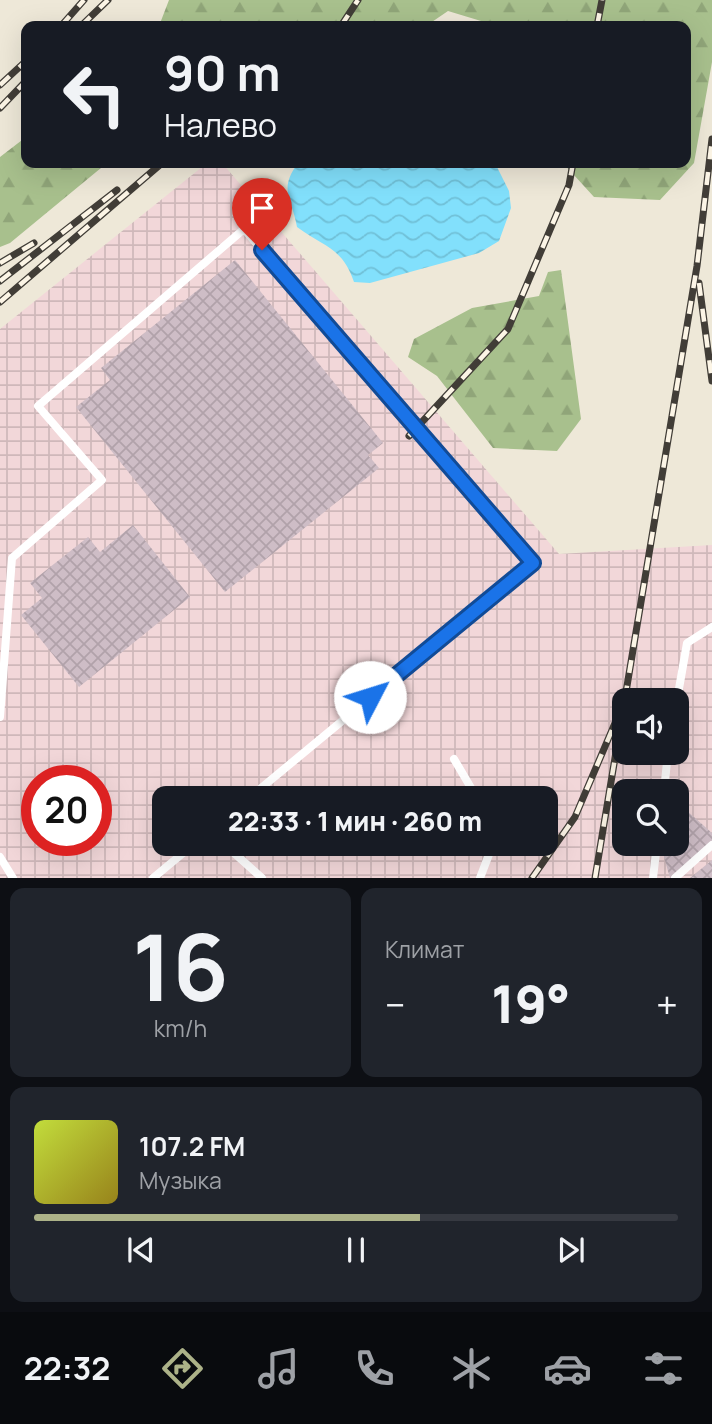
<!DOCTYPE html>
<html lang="ru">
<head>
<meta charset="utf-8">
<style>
	:root { --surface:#171b24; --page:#20242c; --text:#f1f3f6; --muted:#9ea1a6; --line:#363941; --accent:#acb288 }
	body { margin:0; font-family:Manrope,sans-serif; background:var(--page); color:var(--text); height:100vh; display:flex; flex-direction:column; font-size:26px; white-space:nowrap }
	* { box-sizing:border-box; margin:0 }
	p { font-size:23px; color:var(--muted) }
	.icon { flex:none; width:38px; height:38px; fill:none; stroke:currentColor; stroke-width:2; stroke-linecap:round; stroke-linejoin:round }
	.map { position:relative; height:878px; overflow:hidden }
	.details { display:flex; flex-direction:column; gap:10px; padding:10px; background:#0d0f14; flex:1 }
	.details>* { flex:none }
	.hud { position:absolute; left:21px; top:21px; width:670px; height:147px; border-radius:14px; box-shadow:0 7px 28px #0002; background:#171b24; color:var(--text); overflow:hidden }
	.controls { position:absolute; left:612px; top:688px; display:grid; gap:14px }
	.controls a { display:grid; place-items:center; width:77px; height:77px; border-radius:14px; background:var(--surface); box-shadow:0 7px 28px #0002; font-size:35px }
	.speed { position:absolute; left:21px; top:765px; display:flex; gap:14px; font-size:35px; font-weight:700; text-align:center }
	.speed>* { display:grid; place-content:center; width:91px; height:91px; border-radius:50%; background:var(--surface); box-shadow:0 7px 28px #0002; line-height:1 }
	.speed .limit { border:10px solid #d22; background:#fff; color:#111 }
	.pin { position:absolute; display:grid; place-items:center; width:60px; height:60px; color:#fff; margin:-72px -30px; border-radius:50% 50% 50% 0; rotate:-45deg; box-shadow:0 0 7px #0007 }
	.pin .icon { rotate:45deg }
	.me { position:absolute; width:77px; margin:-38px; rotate:50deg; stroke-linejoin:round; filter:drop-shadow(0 0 5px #0008) }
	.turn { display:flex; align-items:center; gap:24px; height:147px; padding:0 28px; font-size:32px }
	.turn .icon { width:91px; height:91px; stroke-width:2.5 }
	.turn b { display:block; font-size:49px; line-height:60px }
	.big { font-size:52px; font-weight:800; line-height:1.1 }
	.details .card { flex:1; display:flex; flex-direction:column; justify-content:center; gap:10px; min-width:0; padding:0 24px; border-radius:14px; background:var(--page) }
	.details .dial { align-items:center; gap:0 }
	.dial b { font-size:91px; line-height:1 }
	.song { display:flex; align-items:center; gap:21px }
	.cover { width:84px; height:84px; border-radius:10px; background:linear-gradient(135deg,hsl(70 70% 55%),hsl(50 70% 35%)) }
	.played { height:7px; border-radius:4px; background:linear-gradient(90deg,var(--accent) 60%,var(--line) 60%) }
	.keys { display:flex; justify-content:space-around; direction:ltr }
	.heat { display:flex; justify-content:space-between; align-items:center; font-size:38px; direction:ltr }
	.details .tiles { flex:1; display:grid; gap:10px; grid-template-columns:1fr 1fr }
	.card:last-child { grid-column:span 2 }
	.trip { position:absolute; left:152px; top:786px; width:406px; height:70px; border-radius:14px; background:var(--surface); box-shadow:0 7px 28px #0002; font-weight:800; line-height:70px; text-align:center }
	.menu { display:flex; height:112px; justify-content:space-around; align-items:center; background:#090b0e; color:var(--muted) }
	.menu .icon { width:49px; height:49px }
	.menu .on { color:var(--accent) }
	.menu b { font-size:32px; color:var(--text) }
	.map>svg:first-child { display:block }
	.industrial { fill:url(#industrial-grid); fill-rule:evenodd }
	.forest { fill:url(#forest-firs) }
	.water { fill:url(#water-waves) }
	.building { fill:url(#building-cross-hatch) }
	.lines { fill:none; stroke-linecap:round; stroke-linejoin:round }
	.service { stroke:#fff; stroke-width:8 }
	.rail-casing { stroke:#413d37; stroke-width:7 }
	.rail { stroke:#fcf5e6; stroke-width:4.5; stroke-dasharray:13; stroke-linecap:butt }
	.route-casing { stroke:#114b97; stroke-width:18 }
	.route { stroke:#1a73e8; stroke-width:12 }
</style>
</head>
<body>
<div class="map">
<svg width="712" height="878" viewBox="0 0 712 878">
	<defs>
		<pattern id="industrial-grid" width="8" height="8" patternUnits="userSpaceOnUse" patternTransform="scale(1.75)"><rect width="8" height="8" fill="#f2d7d9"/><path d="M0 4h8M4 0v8" fill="none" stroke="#cfb8ba"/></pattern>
		<pattern id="forest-firs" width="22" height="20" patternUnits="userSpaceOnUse" patternTransform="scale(1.75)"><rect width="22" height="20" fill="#a8c08d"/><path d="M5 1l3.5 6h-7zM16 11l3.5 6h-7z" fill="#90a579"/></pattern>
		<pattern id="water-waves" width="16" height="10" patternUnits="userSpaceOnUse" patternTransform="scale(1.75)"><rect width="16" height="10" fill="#82e0fc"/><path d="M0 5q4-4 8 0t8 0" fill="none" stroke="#70c0d7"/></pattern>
		<pattern id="building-cross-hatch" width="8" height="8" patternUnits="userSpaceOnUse" patternTransform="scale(1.75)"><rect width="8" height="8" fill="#cebdc6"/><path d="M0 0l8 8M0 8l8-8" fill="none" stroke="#b1a2aa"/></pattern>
	</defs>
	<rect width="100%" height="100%" fill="#eee8d8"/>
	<path class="industrial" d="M207,163H222L559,554L712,545V878H0V329ZM625,700H677V752H625ZM37,780H96V840H37ZM625,791H677V844H625ZM164,798H546V844H164Z"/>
	<path class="forest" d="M169,0H712V62L694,163L660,200L594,197L563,163H686V26H484L481,21L448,11L426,26H159Z
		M26,137V163H107L10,243L0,247V157Z
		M561,270L581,419L557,451L493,448L437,376L408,357L414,339L472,308L539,296L548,272Z"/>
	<path class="water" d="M298,163H495L509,191L511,208L499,241L479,253L370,283L354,282C342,247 324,247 297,227C292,198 278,190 298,163Z"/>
	<path class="building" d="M235,260L383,443L368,455L379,468L225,592L76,407L110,380L101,368Z
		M133,525L190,597L79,687L21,615L42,598L30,583L88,537L100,552Z
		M677,802L712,833V849L675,878H670L664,857L666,844H677Z
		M712,860V878H690Z"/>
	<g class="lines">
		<path class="service" d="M677,700L687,643L712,627
			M0,717L12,558L102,480L38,406L244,229L533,563L249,798
			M454,759L477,798
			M664,791L668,752
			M224,844L262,878
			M0,857L13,878
			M153,878L194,844
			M480,878L493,844
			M653,878L657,844
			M675,878L712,845"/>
		<g class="rail-casing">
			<path id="rail" d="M61,26L84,0
				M81,26L108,0
				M341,26L358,0
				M597,26L602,0
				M0,85L26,61
				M0,108L26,81
				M0,263L34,243
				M0,281L117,190
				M699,283L712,381
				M0,302L162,163
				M409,436L508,329L569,185L573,163
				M532,878L575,817L615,723
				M595,878L697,266L712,139"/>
		</g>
		<use href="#rail" class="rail"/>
	</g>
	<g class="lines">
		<g class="route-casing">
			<path id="route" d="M262,250L533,563L370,697"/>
		</g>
		<use href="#route" class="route"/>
	</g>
</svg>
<div class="controls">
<a><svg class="icon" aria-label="sound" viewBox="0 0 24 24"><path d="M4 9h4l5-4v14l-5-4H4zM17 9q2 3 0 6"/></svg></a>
<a><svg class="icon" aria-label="search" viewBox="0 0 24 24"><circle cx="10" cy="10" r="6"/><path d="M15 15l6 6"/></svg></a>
</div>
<div class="speed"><div class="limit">20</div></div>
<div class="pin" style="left:262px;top:250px;background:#d93025"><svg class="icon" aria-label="arrive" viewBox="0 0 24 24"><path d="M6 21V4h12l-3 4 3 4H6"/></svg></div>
<svg class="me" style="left:370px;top:697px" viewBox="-20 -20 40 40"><circle r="19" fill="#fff"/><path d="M0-13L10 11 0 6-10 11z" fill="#1a73e8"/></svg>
<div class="trip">22:33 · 1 мин · 260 m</div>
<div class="hud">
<div class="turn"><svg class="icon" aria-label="left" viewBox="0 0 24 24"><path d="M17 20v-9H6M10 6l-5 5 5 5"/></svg><div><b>90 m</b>Налево</div></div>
</div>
</div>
<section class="details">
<div class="tiles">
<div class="card dial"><b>16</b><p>km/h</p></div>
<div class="card"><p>Климат</p>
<div class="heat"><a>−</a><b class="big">19°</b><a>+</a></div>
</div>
<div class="card">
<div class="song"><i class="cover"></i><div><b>107.2 FM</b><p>Музыка</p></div></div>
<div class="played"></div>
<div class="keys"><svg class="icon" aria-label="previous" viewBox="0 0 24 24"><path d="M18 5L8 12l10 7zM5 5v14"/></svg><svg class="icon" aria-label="pause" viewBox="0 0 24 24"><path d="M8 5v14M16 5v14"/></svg><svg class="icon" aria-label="next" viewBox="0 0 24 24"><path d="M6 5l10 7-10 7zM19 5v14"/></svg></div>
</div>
</div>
</section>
<nav class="menu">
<b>22:32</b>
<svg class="icon on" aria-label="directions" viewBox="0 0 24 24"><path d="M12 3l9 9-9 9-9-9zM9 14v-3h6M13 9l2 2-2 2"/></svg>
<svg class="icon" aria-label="music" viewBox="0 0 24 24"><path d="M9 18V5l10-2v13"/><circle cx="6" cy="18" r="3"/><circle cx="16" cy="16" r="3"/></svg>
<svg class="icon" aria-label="phone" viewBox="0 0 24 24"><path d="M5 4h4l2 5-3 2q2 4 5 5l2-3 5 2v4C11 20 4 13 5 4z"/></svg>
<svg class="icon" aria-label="climate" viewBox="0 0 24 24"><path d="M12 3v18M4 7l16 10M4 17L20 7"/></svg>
<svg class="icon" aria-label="car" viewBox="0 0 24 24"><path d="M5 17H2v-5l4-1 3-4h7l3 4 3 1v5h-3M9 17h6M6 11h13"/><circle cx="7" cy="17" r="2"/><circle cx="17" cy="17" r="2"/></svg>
<svg class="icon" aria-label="filters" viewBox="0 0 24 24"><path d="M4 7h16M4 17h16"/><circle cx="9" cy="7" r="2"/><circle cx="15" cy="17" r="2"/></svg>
</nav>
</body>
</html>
